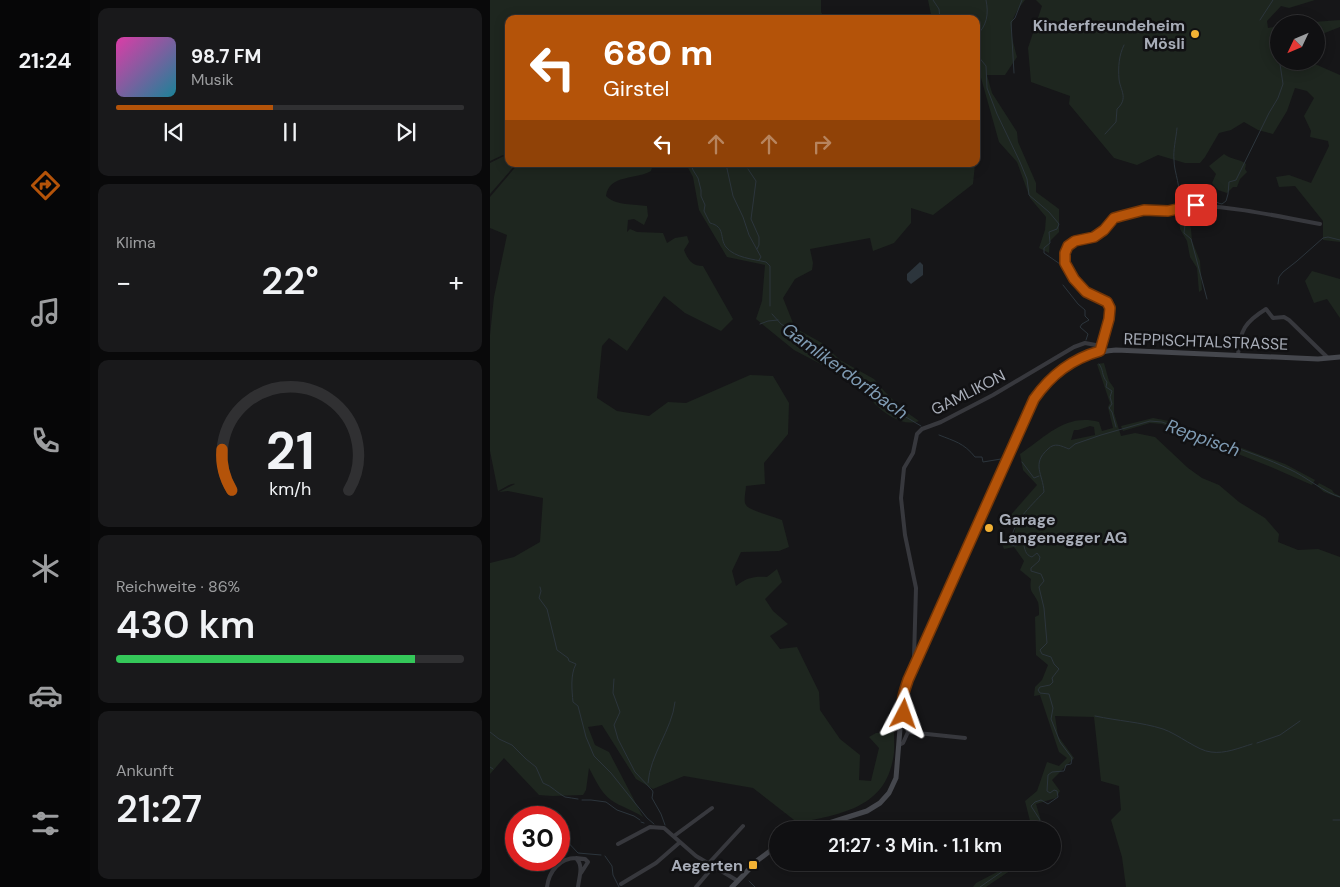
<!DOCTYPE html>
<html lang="de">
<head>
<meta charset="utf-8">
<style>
	:root { --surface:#101012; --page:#19191b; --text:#f1f3f6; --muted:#9c9d9f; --line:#303032; --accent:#b45309 }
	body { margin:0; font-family:"DM Sans",sans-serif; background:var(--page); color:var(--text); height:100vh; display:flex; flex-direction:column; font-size:19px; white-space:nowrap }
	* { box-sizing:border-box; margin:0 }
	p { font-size:16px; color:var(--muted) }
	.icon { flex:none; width:28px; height:28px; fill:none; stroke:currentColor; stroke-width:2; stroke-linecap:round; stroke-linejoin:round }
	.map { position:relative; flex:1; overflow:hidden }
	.drawer { display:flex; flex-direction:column; gap:8px; padding:8px; background:#09090a; width:400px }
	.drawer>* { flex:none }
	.guide { position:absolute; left:15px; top:15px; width:475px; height:152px; border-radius:10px; box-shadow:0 2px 12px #0003,0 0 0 1px var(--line); background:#b45309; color:#fff; overflow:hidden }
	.needle { width:32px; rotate:226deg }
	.controls { position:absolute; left:780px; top:15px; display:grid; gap:10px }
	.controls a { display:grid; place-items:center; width:55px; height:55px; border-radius:50%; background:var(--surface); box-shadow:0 2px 12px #0003,0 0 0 1px var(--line); font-size:25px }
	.speed { position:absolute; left:15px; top:806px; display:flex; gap:10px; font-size:25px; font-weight:700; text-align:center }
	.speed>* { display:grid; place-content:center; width:65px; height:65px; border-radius:50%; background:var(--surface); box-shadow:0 2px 12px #0003,0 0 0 1px var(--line); line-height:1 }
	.speed .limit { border:8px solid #d22; background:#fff; color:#111 }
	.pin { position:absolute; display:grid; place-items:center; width:42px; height:42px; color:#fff; margin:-21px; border-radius:10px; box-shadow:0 2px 8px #0006 }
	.me { position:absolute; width:55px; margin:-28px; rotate:4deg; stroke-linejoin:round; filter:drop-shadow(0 0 4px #0008) }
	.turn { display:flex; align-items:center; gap:18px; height:105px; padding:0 15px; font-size:22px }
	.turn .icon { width:65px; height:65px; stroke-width:2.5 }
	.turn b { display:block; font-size:35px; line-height:42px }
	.lanes { display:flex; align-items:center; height:48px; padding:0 15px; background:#0003; justify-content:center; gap:25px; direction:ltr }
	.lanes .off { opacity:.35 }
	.big { font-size:38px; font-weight:600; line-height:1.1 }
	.drawer .tile { flex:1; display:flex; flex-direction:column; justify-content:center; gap:8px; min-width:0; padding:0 18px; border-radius:10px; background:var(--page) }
	.drawer .dial { align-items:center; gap:0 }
	.dial svg { height:130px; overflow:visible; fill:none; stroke:var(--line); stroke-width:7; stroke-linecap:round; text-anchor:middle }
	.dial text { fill:var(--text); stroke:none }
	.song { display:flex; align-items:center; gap:15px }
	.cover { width:60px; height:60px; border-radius:8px; background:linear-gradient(135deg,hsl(320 70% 55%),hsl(190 70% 35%)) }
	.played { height:5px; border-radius:2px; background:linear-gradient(90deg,var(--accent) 45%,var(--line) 45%) }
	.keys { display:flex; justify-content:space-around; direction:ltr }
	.heat { display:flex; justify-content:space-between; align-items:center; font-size:28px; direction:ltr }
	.charge { height:8px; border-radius:4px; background:linear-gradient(90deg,#34c759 86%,var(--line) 0) }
	.trip { position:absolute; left:279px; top:821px; width:292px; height:50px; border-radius:25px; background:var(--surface); box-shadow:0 2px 12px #0003,0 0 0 1px var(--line); font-weight:600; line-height:50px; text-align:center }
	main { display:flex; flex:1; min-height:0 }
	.tab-bar { display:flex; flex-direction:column; width:90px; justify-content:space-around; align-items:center; background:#060607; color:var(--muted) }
	.tab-bar .icon { width:35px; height:35px }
	.tab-bar .active { color:var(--accent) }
	.tab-bar b { font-size:22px; color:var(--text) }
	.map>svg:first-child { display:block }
	.green { fill:#1e261f; fill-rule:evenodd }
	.water { fill:#2c353c }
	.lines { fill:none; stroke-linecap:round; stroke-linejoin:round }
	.stream { stroke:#2c353c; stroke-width:1 }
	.street { stroke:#37383d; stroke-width:4 }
	.secondary { stroke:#45474d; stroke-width:5 }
	.route-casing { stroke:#753606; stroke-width:12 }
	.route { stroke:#b45309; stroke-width:9 }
	.poi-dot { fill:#f2b134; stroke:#111113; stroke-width:2 }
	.labels { text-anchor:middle; stroke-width:5; stroke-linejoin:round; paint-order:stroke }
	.poi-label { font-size:16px; font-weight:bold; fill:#a8adb8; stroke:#111113; text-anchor:end }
	.street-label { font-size:16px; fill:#a8adb8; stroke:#111113 }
	.water-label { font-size:18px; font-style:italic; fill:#7f9bb3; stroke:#111113 }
</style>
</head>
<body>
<main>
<nav class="tab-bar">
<b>21:24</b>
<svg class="icon active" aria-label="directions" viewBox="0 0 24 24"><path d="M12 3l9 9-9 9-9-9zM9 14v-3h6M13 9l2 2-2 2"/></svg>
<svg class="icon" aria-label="music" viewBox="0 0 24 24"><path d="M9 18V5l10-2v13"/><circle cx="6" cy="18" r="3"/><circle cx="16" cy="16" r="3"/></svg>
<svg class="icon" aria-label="phone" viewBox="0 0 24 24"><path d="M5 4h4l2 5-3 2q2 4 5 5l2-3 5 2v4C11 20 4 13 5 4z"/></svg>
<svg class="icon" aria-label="climate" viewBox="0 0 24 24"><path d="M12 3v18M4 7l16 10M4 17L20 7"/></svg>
<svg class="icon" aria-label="car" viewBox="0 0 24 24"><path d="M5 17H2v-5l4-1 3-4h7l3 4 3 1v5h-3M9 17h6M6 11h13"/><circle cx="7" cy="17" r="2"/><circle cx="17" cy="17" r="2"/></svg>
<svg class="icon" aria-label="filters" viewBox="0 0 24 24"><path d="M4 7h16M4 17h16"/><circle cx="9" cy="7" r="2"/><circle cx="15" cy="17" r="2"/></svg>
</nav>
<section class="drawer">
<div class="tile">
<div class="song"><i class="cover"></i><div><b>98.7 FM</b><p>Musik</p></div></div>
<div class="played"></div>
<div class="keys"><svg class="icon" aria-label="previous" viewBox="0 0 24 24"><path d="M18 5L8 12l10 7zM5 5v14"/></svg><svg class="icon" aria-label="pause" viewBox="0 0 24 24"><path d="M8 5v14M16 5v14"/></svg><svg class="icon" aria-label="next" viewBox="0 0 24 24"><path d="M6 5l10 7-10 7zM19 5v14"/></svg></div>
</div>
<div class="tile"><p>Klima</p>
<div class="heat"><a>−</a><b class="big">22°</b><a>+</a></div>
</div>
<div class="tile dial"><svg viewBox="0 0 100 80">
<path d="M14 69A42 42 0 1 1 86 69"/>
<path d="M14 69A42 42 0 0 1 8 44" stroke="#b45309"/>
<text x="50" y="56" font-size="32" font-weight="700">21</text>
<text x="50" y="72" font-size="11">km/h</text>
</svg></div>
<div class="tile"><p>Reichweite · 86%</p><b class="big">430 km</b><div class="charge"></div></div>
<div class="tile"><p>Ankunft</p><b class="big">21:27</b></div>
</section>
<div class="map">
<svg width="850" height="887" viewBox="0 0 850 887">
	<rect width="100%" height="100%" fill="#161618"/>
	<path class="green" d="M0,0H331V12L335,19H19V164H26L0,194V163L14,156L13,155L0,161Z
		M438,0H535C517,22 520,31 527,57L515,75H497L502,93L527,132L528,142L546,183V192L569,209V232L560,241L559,253L549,248L555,230L556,217L540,198L527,162L509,142L486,60V19H442Z
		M546,0H825L799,8L791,6L777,21L778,28L789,26V61H818L850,75V242L833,240V221L805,186L789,187L786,177L799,175L821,183L839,146L838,141L820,137L821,131L814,116L824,98L817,91L805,88L797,111L783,134L768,130L754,122L741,130L729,133L715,157L710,163H695L668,155L647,165L624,158L579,104L580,96L541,82L538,48L552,6Z
		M850,20V27L827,36L826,24H797Z
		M734,154C742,160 751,159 756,164L755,169L757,172L750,179L747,187H743L737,193L728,190L722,183L726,174L719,166Z
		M28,164H163L161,171C146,180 119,174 116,196C126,206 144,204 157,206L158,216L154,225L144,219L138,220L137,232L140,229L147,232L173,233L177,243L185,238L197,236L199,242L194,250C198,260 202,266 213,266L243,319L231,331L195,313L174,296L137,351L119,338L112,346L107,398L127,411L159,416L178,402L196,403L260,375L283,376L299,403L298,434L274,463L275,484L256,486C256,491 253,501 256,505C258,510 285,517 292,520L299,547L289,551L251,552L242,571L246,586C256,578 264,576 277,577L287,569L292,582L275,599L283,611L298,624L280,636L290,649L307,647L329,692L330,710L350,739L370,755L369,780L381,781L389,748L379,737L386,733L404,732C404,741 405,751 403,759C394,809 349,814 308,823L263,788L194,776L163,789L146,779L112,725L98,727L105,745L119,752L153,817C143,810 131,807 121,800C111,793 105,779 99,768L96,790L93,795L62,796L49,795L14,758L0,774V563L24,557L50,542L53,498L18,491L9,492L25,484C21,482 14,489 8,491L0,451V335L4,297L17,235L0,228V197Z
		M196,164H485L483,184L443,215L421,208V223L404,243L383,251L380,238L320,249L323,263L322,270L305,279L293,298L305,328L332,343L350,360L384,379L395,392L412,409L429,421C414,427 396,415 385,404C382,401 380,394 378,389L304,350L266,319L272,301L275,265L237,257L209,210L203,177Z
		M693,212L696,213L701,229L702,241L710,261L712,290L709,292L707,268L700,257L697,241L690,229L689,219Z
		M822,271L850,279V318L837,299L824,303L815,281Z
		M614,363L619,381L624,388V413L631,436L645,433L665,437L698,468L712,478L729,485L749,502L775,518L789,534L788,542L808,550L828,549L850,557V887H636L632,857L621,820L631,810L629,786L611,781L604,717L565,716L568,736L584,758L562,780L570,791L566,798L546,804L552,824L544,830H531L540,821L535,801L547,791L557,762L569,766L577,758L569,752L550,695L544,696L545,687L552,680L558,665L546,655L545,617L549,615C549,611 549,606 548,602C543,591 539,594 541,579L530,570L534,561L524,547L514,549L510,540L523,539L527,521L519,517L547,485L533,470L530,454C556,437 575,413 609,422L612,431L623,428L618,407L620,403L607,364ZM600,426L604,427L605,435L581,440L584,430H588Z
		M663,418L679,421L795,464L825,480L822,485L781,467L672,424L660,423L633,431L631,426Z
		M829,483L842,490L844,493L850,496V498L834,492L827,486Z
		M517,862L529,863L527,866L496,887H483L486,883L509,871Z"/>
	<path class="water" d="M430,262L433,265V275L421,284L417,280V274Z"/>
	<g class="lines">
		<path class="stream" d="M443,0L449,9L450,19
			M770,20L783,0
			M486,36C497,26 499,14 496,0
			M486,52L488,56L496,66L497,88L507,114L530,162L537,179L539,195L559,212L569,224L567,229L559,232L560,243L554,248V253L570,264
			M524,73L521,22L525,18L532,0
			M687,128C686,139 683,150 684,160C684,173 692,188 688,201
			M615,134L626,122L627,109C639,98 630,90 629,79C628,67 629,55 634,45
			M201,164L203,170L208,178L211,190V196L215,205L214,211L220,223C236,227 229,238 236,247C245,258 263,259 276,262L280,266V306
			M236,164L243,196L253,217L259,235L271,257L269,260
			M258,169L266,181L261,219L269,237V245L267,249
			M694,206L720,199C725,200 728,204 732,204L736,201L738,194L739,182L746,180L779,113L788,98L793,84L790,64
			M696,216L694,233L701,239L717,299
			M788,284L789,277L793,272L807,261L833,238L838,237L850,240
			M573,285L588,304L595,310V316L599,320L592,324L590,327L598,334L596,340
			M282,314L291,324L296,327L299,334L317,346L326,349L340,362L381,386L386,398L391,399L399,407L431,426
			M270,324L278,321L288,320
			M609,364C614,370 611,375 617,382L616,387L622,391L620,397L622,404L619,408L622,412L626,427
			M449,435C464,441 474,443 485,457H492L493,462L511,459
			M532,462L544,478L549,476
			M50,587L51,591L49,598L57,609L67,650L78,658L79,661L86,664C80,675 82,691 83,702L88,706L96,737L104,756L121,773L157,818L164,824
			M124,679L123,693L130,712L124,725L128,739L145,772L162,790L163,792L162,798L171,814L175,825
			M605,716C628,721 651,722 673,729C688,734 708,751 721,752C735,754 749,748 762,744
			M0,732L9,739L22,745L36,759L46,767L53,783C62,786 67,793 75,797C79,798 84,798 88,799
			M767,743L790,735L810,721
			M0,767L3,769
			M158,783C160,754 182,730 185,702
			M92,800H101L116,802L127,810L144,816L150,820
			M843,820H850
			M151,822L154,823
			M543,830L550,820L541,806L545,802L551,800L558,804L568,797L567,791L564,790L560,793L557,791L558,775L562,772L574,771L576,765L581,764L582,758L570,742L561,719L563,708L559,694L550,693L548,690L550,687L560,685L563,682L562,678L569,669L564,664L561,657L552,654L550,650L557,643L554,608L549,587L554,581L551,574L541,571V568L549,561L550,557L547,553L542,557C535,555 535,549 533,542H531L526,546L521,545C520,524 541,506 554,492C553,474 541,464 558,449C565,442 571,446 579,449L585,444L611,435L660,421L672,422C714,438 759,450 799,469C815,476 835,493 850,497
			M69,832L72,837
			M69,838L73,837L88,853L111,855
			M115,856L122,866L123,875L129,887
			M259,881L265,887
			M490,887L526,862"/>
		<path class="street" d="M610,351C612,340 623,318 620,307C617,298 601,297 595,291C587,285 577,273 575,263C569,239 591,244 604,238C613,233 618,222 627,218C639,213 654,209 667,210C671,210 675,211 679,211C689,210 699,205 709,206C749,207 790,217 830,224
			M748,355C750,330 755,322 776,309L783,318L794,317L799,320L838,358
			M427,661L424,658L426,588L415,535L411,498L414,468L423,453L427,434L432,429L451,422L503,395L584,347L595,343L611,346
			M412,710L418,732
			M409,745L413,743L418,732L475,738
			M184,836L222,808
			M128,844L160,827L174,828L206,856L248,881
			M86,858L95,859L98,862L91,873
			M218,864L253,826
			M131,884L166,863L189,843
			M57,887C59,871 70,858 86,858C94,866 89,877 88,887
			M206,887L223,867"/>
		<path class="secondary" d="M317,830L377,811L390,803L399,793L406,778L412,704L418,680L538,410C556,375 586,353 626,350L828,359L850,357
			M242,887L268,860L288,845"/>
	</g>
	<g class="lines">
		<g class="route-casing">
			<path id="route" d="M414,714C409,704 415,690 418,680L544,399C561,375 581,359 610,351L619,319L620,308L617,302L596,292L584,279L575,263V253L578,246L585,241L604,237L614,230L624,218L631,216L654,210L678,211L706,205"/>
		</g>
		<use href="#route" class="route"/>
	</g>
	<g class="poi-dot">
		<circle cx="705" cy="34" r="5"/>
		<circle cx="499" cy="528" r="5"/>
		<rect x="258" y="860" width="10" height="10" rx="2.5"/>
	</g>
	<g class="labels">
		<g class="poi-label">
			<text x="695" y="31">Kinderfreundeheim<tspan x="695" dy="18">Mösli</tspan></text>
			<text x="509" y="525" text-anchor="start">Garage<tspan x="509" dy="18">Langenegger AG</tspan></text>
			<text x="253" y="871">Aegerten</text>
		</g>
		<g class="street-label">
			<text transform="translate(716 341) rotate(2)" y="6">REPPISCHTALSTRASSE</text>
			<text transform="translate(478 392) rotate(-27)" y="6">GAMLIKON</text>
		</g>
		<g class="water-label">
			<text transform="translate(355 371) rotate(36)" y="6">Gamlikerdorfbach</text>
			<text transform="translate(713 438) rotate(20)" y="6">Reppisch</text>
		</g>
	</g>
</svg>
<div class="controls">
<a><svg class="needle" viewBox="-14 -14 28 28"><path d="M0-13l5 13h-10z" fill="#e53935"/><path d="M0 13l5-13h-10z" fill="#9c9d9f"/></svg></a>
</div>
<div class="speed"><div class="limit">30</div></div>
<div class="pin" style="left:706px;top:205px;background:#d93025"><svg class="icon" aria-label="arrive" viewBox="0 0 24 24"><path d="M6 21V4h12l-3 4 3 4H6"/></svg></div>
<svg class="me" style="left:414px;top:714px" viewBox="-20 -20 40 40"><path d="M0-17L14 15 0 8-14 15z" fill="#b45309" stroke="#fff" stroke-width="4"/></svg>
<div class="trip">21:27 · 3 Min. · 1.1 km</div>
<div class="guide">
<div class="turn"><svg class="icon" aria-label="left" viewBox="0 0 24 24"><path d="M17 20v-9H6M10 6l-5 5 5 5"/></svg><div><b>680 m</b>Girstel</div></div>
<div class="lanes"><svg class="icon" aria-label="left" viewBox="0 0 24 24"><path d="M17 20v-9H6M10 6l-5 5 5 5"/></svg><svg class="icon off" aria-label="ahead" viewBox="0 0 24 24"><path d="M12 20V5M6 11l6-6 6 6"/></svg><svg class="icon off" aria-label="ahead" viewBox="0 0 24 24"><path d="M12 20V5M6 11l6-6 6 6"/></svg><svg class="icon off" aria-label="right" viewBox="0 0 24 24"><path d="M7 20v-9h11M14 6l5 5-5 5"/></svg></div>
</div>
</div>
</main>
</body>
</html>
